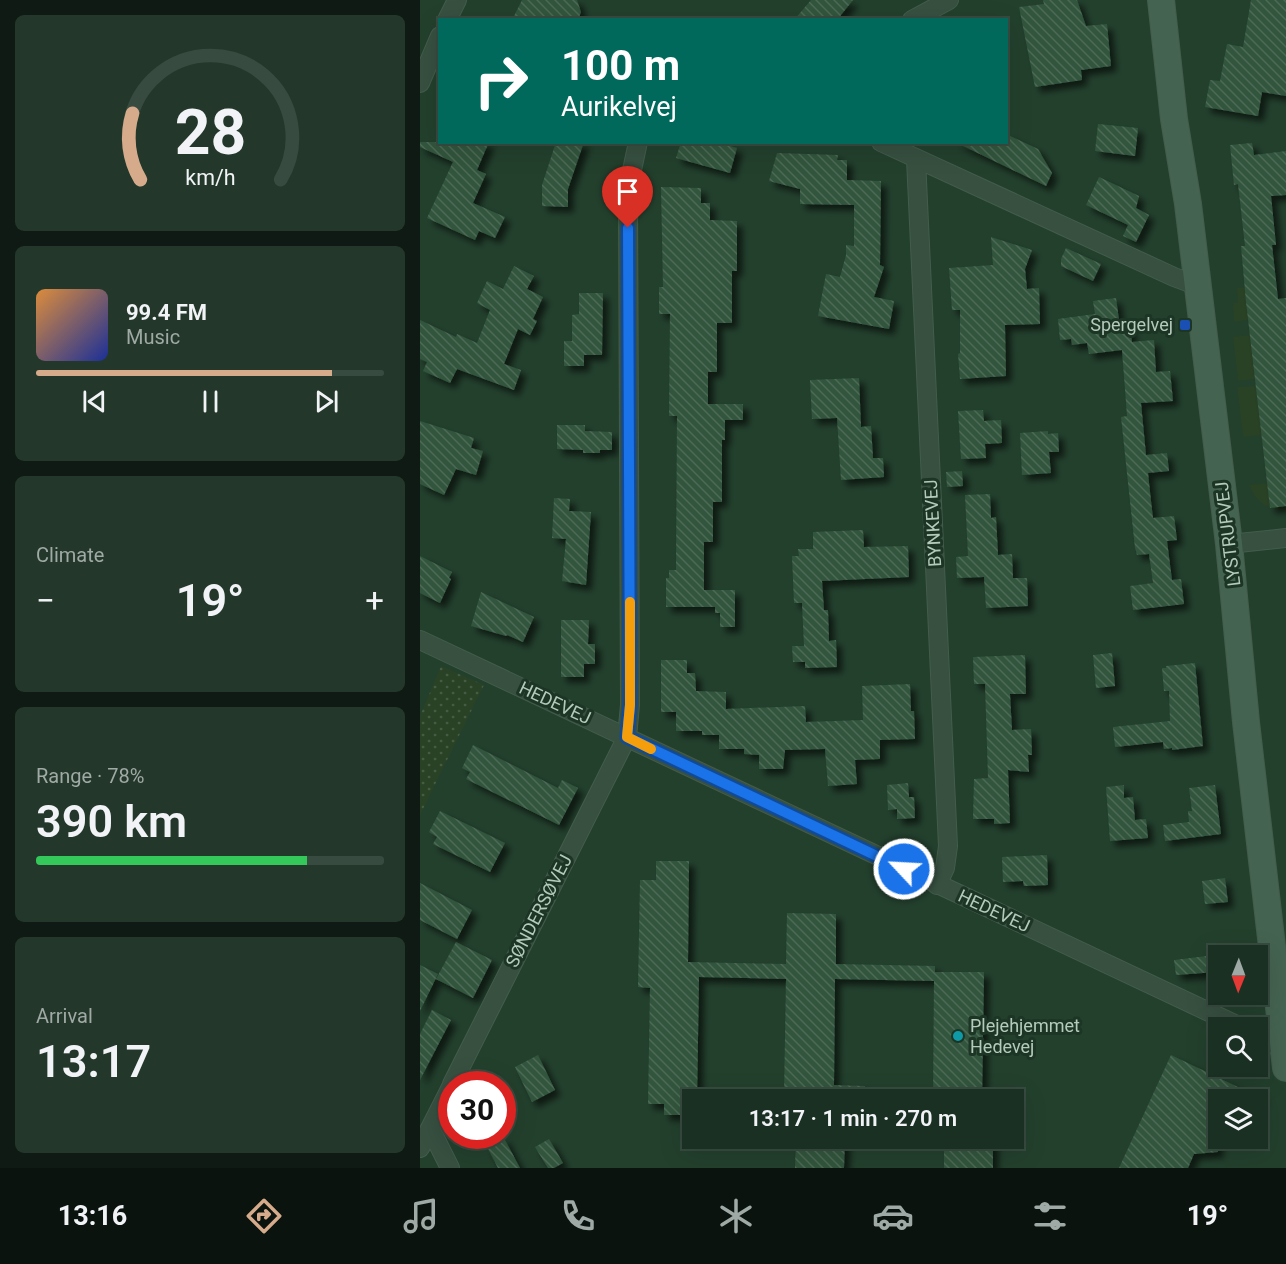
<!DOCTYPE html>
<html lang="en">
<head>
<meta charset="utf-8">
<style>
	:root { --surface:#1a3022; --page:#23382a; --text:#f1f3f6; --muted:#9fa9a5; --line:#384b40; --accent:#d6ab8b }
	body { margin:0; font-family:Roboto,sans-serif; background:var(--page); color:var(--text); height:100vh; display:flex; flex-direction:column; font-size:22px; white-space:nowrap }
	* { box-sizing:border-box; margin:0 }
	p { font-size:20px; color:var(--muted) }
	.icon { flex:none; width:33px; height:33px; fill:none; stroke:currentColor; stroke-width:2; stroke-linecap:round; stroke-linejoin:round }
	.map { position:relative; flex:1; overflow:hidden }
	.side { display:flex; flex-direction:column; gap:15px; padding:15px; background:#0e1a13; width:420px }
	.side>* { flex:none }
	.banner { position:absolute; left:18px; top:18px; width:570px; height:126px; border-radius:0px; box-shadow:0 6px 24px #0002,0 0 0 2px var(--line); background:#00695c; color:#fff; overflow:hidden }
	.needle { width:39px; rotate:181deg }
	.tools { position:absolute; left:788px; top:945px; display:grid; gap:12px }
	.tools a { display:grid; place-items:center; width:60px; height:60px; border-radius:0px; background:var(--surface); box-shadow:0 6px 24px #0002,0 0 0 2px var(--line); font-size:30px }
	.speed { position:absolute; left:18px; top:1071px; display:flex; gap:12px; font-size:30px; font-weight:700; text-align:center }
	.speed>* { display:grid; place-content:center; width:78px; height:78px; border-radius:50%; background:var(--surface); box-shadow:0 6px 24px #0002,0 0 0 2px var(--line); line-height:1 }
	.speed .limit { border:9px solid #d22; background:#fff; color:#111 }
	.pin { position:absolute; display:grid; place-items:center; width:51px; height:51px; color:#fff; margin:-62px -26px; border-radius:50% 50% 50% 0; rotate:-45deg; box-shadow:0 0 6px #0007 }
	.pin .icon { rotate:45deg }
	.me { position:absolute; width:66px; margin:-33px; rotate:295deg; stroke-linejoin:round; filter:drop-shadow(0 0 4px #0008) }
	.turn { display:flex; align-items:center; gap:21px; height:126px; padding:0 24px; font-size:27px }
	.turn .icon { width:78px; height:78px; stroke-width:2.5 }
	.turn b { display:block; font-size:42px; line-height:51px }
	.big { font-size:45px; font-weight:600; line-height:1.1 }
	.side .card { flex:1; display:flex; flex-direction:column; justify-content:center; gap:9px; min-width:0; padding:0 21px; border-radius:9px; background:var(--page) }
	.side .dial { align-items:center; gap:0 }
	.dial svg { height:156px; overflow:visible; fill:none; stroke:var(--line); stroke-width:7; stroke-linecap:round; text-anchor:middle }
	.dial text { fill:var(--text); stroke:none }
	.song { display:flex; align-items:center; gap:18px }
	.cover { width:72px; height:72px; border-radius:9px; background:linear-gradient(135deg,hsl(30 70% 55%),hsl(230 70% 35%)) }
	.played { height:6px; border-radius:3px; background:linear-gradient(90deg,var(--accent) 85%,var(--line) 85%) }
	.keys { display:flex; justify-content:space-around; direction:ltr }
	.heat { display:flex; justify-content:space-between; align-items:center; font-size:33px; direction:ltr }
	.charge { height:9px; border-radius:4px; background:linear-gradient(90deg,#34c759 78%,var(--line) 0) }
	.trip { position:absolute; left:262px; top:1089px; width:342px; height:60px; border-radius:0px; background:var(--surface); box-shadow:0 6px 24px #0002,0 0 0 2px var(--line); font-weight:600; line-height:60px; text-align:center }
	.tabs { display:flex; height:96px; justify-content:space-around; align-items:center; background:#0a130e; color:var(--muted) }
	.tabs .icon { width:42px; height:42px }
	.tabs .active { color:var(--accent) }
	.tabs b { font-size:27px; color:var(--text) }
	main { display:flex; flex:1; min-height:0 }
	.map>svg:first-child { display:block }
	.grass { fill:#294125 }
	.park { fill:url(#park-dots) }
	.building { fill:url(#building-back-hatch); filter:url(#shadow) }
	.lines { fill:none; stroke-linecap:round; stroke-linejoin:round }
	.street-casing { stroke:#445c4c; stroke-width:20 }
	.secondary-casing { stroke:#445c4c; stroke-width:28 }
	.street { stroke:#375040; stroke-width:18 }
	.secondary { stroke:#456351; stroke-width:26 }
	.route-casing { stroke:#114b97; stroke-width:15 }
	.route { stroke:#1a73e8; stroke-width:10 }
	.slow { stroke:#f59e0b; stroke-width:10 }
	.transit-dot { fill:#1a4fb4; stroke:#1c3525; stroke-width:2 }
	.culture-dot { fill:#0f9aa8; stroke:#1c3525; stroke-width:2 }
	.labels { text-anchor:middle; stroke-width:6; stroke-linejoin:round; paint-order:stroke }
	.poi-label { font-size:18px; fill:#b4cbbc; stroke:#1c3525; text-anchor:end }
	.street-label { font-size:18px; fill:#b4cbbc; stroke:#1c3525 }
</style>
</head>
<body>
<main>
<section class="side">
<div class="card dial"><svg viewBox="0 0 100 80">
<path d="M14 69A42 42 0 1 1 86 69"/>
<path d="M14 69A42 42 0 0 1 10 35" stroke="#d6ab8b"/>
<text x="50" y="56" font-size="32" font-weight="700">28</text>
<text x="50" y="72" font-size="11">km/h</text>
</svg></div>
<div class="card">
<div class="song"><i class="cover"></i><div><b>99.4 FM</b><p>Music</p></div></div>
<div class="played"></div>
<div class="keys"><svg class="icon" aria-label="previous" viewBox="0 0 24 24"><path d="M18 5L8 12l10 7zM5 5v14"/></svg><svg class="icon" aria-label="pause" viewBox="0 0 24 24"><path d="M8 5v14M16 5v14"/></svg><svg class="icon" aria-label="next" viewBox="0 0 24 24"><path d="M6 5l10 7-10 7zM19 5v14"/></svg></div>
</div>
<div class="card"><p>Climate</p>
<div class="heat"><a>−</a><b class="big">19°</b><a>+</a></div>
</div>
<div class="card"><p>Range · 78%</p><b class="big">390 km</b><div class="charge"></div></div>
<div class="card"><p>Arrival</p><b class="big">13:17</b></div>
</section>
<div class="map">
<svg width="866" height="1168" viewBox="0 0 866 1168">
	<defs>
		<pattern id="park-dots" width="8" height="8" patternUnits="userSpaceOnUse" patternTransform="scale(1.5)"><rect width="8" height="8" fill="#294125"/><path d="M2 2h.1M6 6h.1" fill="none" stroke="#465b43" stroke-width="1.8" stroke-linecap="round"/></pattern>
		<pattern id="building-back-hatch" width="6" height="6" patternUnits="userSpaceOnUse" patternTransform="scale(1.5)"><rect width="6" height="6" fill="#32543d"/><path d="M-1 5l2 2M0 0l6 6M5-1l2 2" fill="none" stroke="#4d6b57"/></pattern>
		<filter id="shadow"><feDropShadow dx="5.5" dy="5.5" stdDeviation="3" flood-color="#0009"/></filter>
	</defs>
	<rect width="100%" height="100%" fill="#23402d"/>
	<path class="grass" d="M817,288H825L828,320L814,322L813,303L818,302Z
		M830,335L835,379L818,381L813,337Z
		M836,386L842,435L823,437L817,387Z
		M847,483L850,508L866,506V510C848,510 836,503 829,485Z"/>
	<path class="park" d="M21,666L64,685L0,815V716Z"/>
	<path class="building" d="M102,0H157L161,12L158,20H92Z
		M391,0H433L417,20H374Z
		M623,0H657L666,26L687,24L691,66L661,70L662,80L615,87L599,7L624,4Z
		M831,0H866V96L842,92L838,116L785,107L790,80L800,81L807,44L823,47Z
		M678,124L718,128L715,156L675,151Z
		M586,134L618,149L632,173L626,186L535,142H586Z
		M0,142H69L57,170L66,174L53,203L85,217L75,238L59,231L55,240L7,218L33,162L0,147Z
		M136,142H164L148,189V207L122,206V185Z
		M261,142H297L317,148L310,173L256,158Z
		M832,143L834,155L866,151V195L851,196L856,245H852L858,299L866,298V506L850,508L826,302L821,246H825L818,184L814,185L810,145Z
		M357,153L418,155L417,160H427V180L461,181L460,265L464,267L454,297L474,301L469,329L398,316L406,274L420,277L426,255V245L434,246V205L380,204V189L349,181Z
		M679,177L719,196L716,208L729,215L716,242L703,236L708,225L666,205Z
		M241,187L281,188V203H290V220L317,221V271H312V323H297V372H288V404H323V420H305V440H302V502H293V542H284V590H315V627H300V613H295V607H246V578H249V570H256L257,416H249L250,314H239V287H243Z
		M571,237L612,250L605,269L607,289L619,288L620,324L585,325L586,376L540,379L538,354L540,353V310H532L529,268L573,265Z
		M646,248L681,264L673,281L641,266V259Z
		M94,266L114,276L107,289L123,297L113,319L117,321L110,335L98,329L84,364L101,370L94,390L37,369L30,383L3,371L7,362L0,359V320L36,337L37,334L57,343L70,310L57,303L67,281L83,289Z
		M159,293H183L182,355H164V366H144V341H152V315L159,314Z
		M696,298L700,327L710,326L712,342L734,340L736,372L750,371L753,401L721,403L726,455L747,453L749,471L728,473L731,501L733,518L754,516L757,540L747,541L752,580L761,579L764,604L713,610L710,586L733,583L729,554L717,555L715,548L701,417L707,416L702,350L669,354L667,343L652,345L651,339L640,340L638,319L675,314L673,301Z
		M439,378L441,427L451,426L453,458H463L464,477L421,480L417,418L392,419L390,380Z
		M563,410L564,421L581,420L582,443L565,444L566,458L541,459L538,411Z
		M0,421L54,438L51,448L63,451L56,475L36,469L24,495L0,484Z
		M137,425H165V431L192,432V450H180V453H163V450L137,449Z
		M628,431V434L638,433L639,452H629L631,473L602,475L600,433Z
		M542,471L543,486L527,487L526,472Z
		M570,494L571,518L576,517L578,555L592,554L593,578H607L608,606L566,608L564,577L537,578L536,557L548,556L545,495Z
		M134,498L150,499L149,511L171,512L166,585L142,581L146,539L132,538Z
		M443,530L444,547L488,546L489,577L402,581L404,610H408L409,641L416,640L417,667L385,668V662H373L372,646H384L382,603H374L372,556H379L378,549H393V532Z
		M0,556L32,572L29,578L31,579L20,603L0,593Z
		M61,592L114,617L103,642L87,635L86,636L51,626Z
		M141,620H169L168,644H175V664H164V677H141Z
		M692,653L695,686L676,688L673,655Z
		M605,655L606,694H590L592,730L611,729L612,755H608L609,772L588,770L590,823L574,824V819H553L554,779L568,778L565,684H554L553,657Z
		M241,660H267V673H275L276,691L306,692V709L385,706L386,722L443,720L442,686L490,684L491,711H494L495,739L460,740V759L435,760L437,784L408,786L405,749L365,750L363,769H339V755L324,754V749H299V735H282V731H256V712H241Z
		M775,663L783,746L752,750V748L744,749L743,742L695,747L693,727L750,721L749,691H744L742,668H746V666Z
		M53,745L138,788L142,780L158,788L139,825L46,779L50,772L42,768Z
		M488,783L489,797H494L495,818L477,819V809L468,810L467,785Z
		M704,785V798L713,797L715,820L726,819L728,838L690,841L686,787Z
		M795,785L801,834L745,841L743,825L769,822L768,811H772L769,788Z
		M20,811L85,843L70,872L13,844L17,837L9,832Z
		M627,855L628,885L604,886L603,881L583,882L582,857Z
		M236,861H269L268,962L366,964L367,913L416,914V964L515,966V972H564L562,1100H513L514,981L415,979L414,1085L445,1086L444,1100H377V1095H364L366,979L279,977L277,1100H273V1115H244V1104H228L230,988L218,987L220,880H236Z
		M805,878L808,902L785,904L782,881Z
		M0,883L52,910L37,939L0,920Z
		M36,942L72,960L53,998L16,979Z
		M795,955L797,972L756,975L754,960Z
		M0,965L18,974L0,1011Z
		M12,1010L31,1020L0,1080V1034Z
		M118,1055L135,1090L112,1102L95,1067Z
		M751,1055L845,1100H798V1152L774,1154L768,1168H699Z
		M84,1138L100,1168H78L67,1147Z
		M376,1138H425L424,1168H375Z
		M524,1138H573V1168H524Z
		M129,1139L143,1163L134,1168H128L115,1147Z"/>
	<g class="lines">
		<g class="street-casing">
			<path id="street" d="M27,20L37,0
				M492,20L529,0
				M0,83L20,36
				M461,142L754,277L778,286
				M496,159L528,846L525,868L517,885
				M809,544L866,538
				M0,640L823,1028
				M837,1034L866,1051
				M32,1084L207,737L210,705L208,189L218,142
				M10,1128L30,1168
				M0,1148L32,1085"/>
		</g>
		<g class="secondary-casing">
			<path id="secondary" d="M741,0L754,119L768,204L809,544L826,722L866,1068"/>
		</g>
		<use href="#street" class="street"/>
		<use href="#secondary" class="secondary"/>
	</g>
	<g class="lines">
		<g class="route-casing">
			<path id="route" d="M208,228L210,705L207,737L484,869"/>
		</g>
		<use href="#route" class="route"/>
		<path class="slow" d="M210,602V705L207,737L231,749"/>
	</g>
	<rect class="transit-dot" x="759" y="319" width="12" height="12" rx="3"/>
	<circle class="culture-dot" cx="538" cy="1036" r="6"/>
	<g class="labels">
		<g class="poi-label">
			<text x="753" y="331">Spergelvej</text>
			<text x="550" y="1032" text-anchor="start">Plejehjemmet<tspan x="550" dy="21">Hedevej</tspan></text>
		</g>
		<g class="street-label">
			<text transform="translate(513 523) rotate(-93)" y="6">BYNKEVEJ</text>
			<text transform="translate(808 534) rotate(-97)" y="6">LYSTRUPVEJ</text>
			<text transform="translate(135 703) rotate(25)" y="6">HEDEVEJ</text>
			<text transform="translate(119 911) rotate(-63)" y="6">SØNDERSØVEJ</text>
			<text transform="translate(574 911) rotate(25)" y="6">HEDEVEJ</text>
		</g>
	</g>
</svg>
<div class="tools">
<a><svg class="needle" viewBox="-14 -14 28 28"><path d="M0-13l5 13h-10z" fill="#e53935"/><path d="M0 13l5-13h-10z" fill="#9fa9a5"/></svg></a>
<a><svg class="icon" aria-label="search" viewBox="0 0 24 24"><circle cx="10" cy="10" r="6"/><path d="M15 15l6 6"/></svg></a>
<a><svg class="icon" aria-label="layers" viewBox="0 0 24 24"><path d="M12 4l9 5-9 5-9-5zM3 14l9 5 9-5"/></svg></a>
</div>
<div class="speed"><div class="limit">30</div></div>
<div class="pin" style="left:208px;top:228px;background:#d93025"><svg class="icon" aria-label="arrive" viewBox="0 0 24 24"><path d="M6 21V4h12l-3 4 3 4H6"/></svg></div>
<svg class="me" style="left:484px;top:869px" viewBox="-20 -20 40 40"><circle r="17" fill="#1a73e8" stroke="#fff" stroke-width="3"/><path d="M0-11L8 9 0 5-8 9z" fill="#fff"/></svg>
<div class="trip">13:17 · 1 min · 270 m</div>
<div class="banner">
<div class="turn"><svg class="icon" aria-label="right" viewBox="0 0 24 24"><path d="M7 20v-9h11M14 6l5 5-5 5"/></svg><div><b>100 m</b>Aurikelvej</div></div>
</div>
</div>
</main>
<nav class="tabs">
<b>13:16</b>
<svg class="icon active" aria-label="directions" viewBox="0 0 24 24"><path d="M12 3l9 9-9 9-9-9zM9 14v-3h6M13 9l2 2-2 2"/></svg>
<svg class="icon" aria-label="music" viewBox="0 0 24 24"><path d="M9 18V5l10-2v13"/><circle cx="6" cy="18" r="3"/><circle cx="16" cy="16" r="3"/></svg>
<svg class="icon" aria-label="phone" viewBox="0 0 24 24"><path d="M5 4h4l2 5-3 2q2 4 5 5l2-3 5 2v4C11 20 4 13 5 4z"/></svg>
<svg class="icon" aria-label="climate" viewBox="0 0 24 24"><path d="M12 3v18M4 7l16 10M4 17L20 7"/></svg>
<svg class="icon" aria-label="car" viewBox="0 0 24 24"><path d="M5 17H2v-5l4-1 3-4h7l3 4 3 1v5h-3M9 17h6M6 11h13"/><circle cx="7" cy="17" r="2"/><circle cx="17" cy="17" r="2"/></svg>
<svg class="icon" aria-label="filters" viewBox="0 0 24 24"><path d="M4 7h16M4 17h16"/><circle cx="9" cy="7" r="2"/><circle cx="15" cy="17" r="2"/></svg>
<b>19°</b>
</nav>
</body>
</html>
